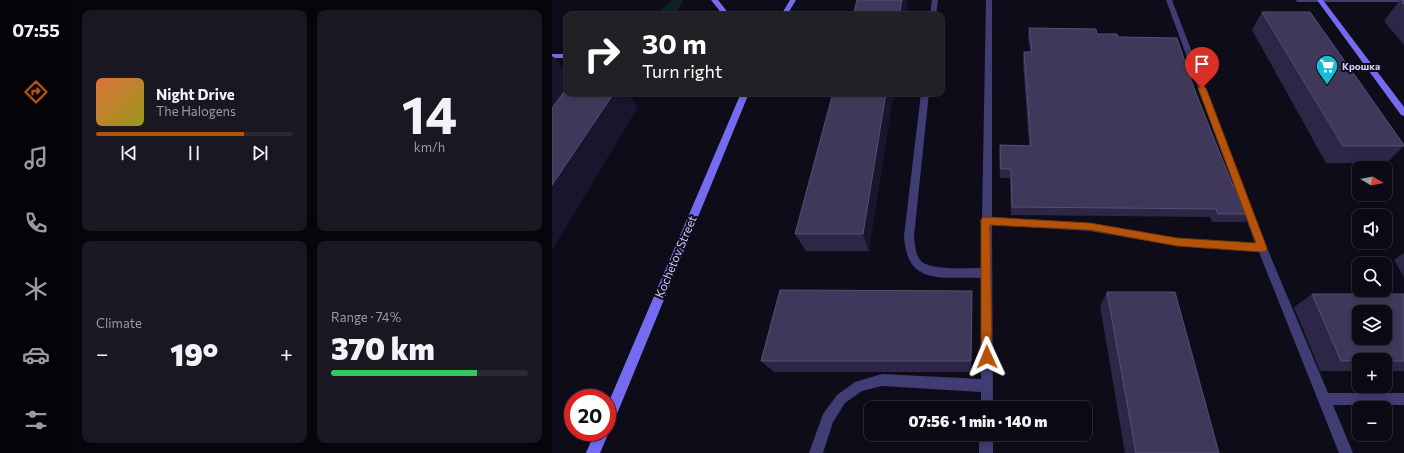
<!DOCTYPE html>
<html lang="en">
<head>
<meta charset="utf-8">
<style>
	:root { --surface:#0b0914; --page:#191722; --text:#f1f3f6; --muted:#9a9aa0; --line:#2b2a34; --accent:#b45309 }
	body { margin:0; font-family:Commissioner,sans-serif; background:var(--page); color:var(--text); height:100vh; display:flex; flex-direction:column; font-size:15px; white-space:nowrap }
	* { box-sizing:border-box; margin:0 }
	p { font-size:13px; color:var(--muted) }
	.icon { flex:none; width:22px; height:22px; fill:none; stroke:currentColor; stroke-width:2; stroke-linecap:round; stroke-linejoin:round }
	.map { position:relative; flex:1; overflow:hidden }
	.details { display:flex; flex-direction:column; gap:10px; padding:10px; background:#06050b; width:480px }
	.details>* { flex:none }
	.hud { position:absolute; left:12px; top:12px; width:380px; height:84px; border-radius:8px; box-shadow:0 2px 6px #0003,0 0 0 1px var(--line); background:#202124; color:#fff; overflow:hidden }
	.needle { width:26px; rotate:100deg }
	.controls { position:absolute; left:800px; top:161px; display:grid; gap:8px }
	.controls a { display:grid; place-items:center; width:40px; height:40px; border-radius:8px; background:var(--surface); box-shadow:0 2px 6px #0003,0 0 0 1px var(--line); font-size:20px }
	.speed { position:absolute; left:12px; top:389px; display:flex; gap:8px; font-size:20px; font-weight:700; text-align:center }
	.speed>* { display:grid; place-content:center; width:52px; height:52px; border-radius:50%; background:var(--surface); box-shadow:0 2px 6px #0003,0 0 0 1px var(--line); line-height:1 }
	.speed .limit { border:6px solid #d22; background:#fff; color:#111 }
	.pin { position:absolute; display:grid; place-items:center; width:34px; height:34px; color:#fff; margin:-41px -17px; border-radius:50% 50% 50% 0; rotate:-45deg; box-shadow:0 0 4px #0007 }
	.pin .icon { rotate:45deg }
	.me { position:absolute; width:44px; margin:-22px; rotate:359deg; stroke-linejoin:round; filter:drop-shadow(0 0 3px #0008) }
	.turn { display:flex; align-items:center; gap:14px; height:84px; padding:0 12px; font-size:18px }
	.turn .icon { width:52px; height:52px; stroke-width:2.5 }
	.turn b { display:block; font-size:28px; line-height:34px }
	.big { font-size:30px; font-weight:800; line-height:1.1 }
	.details .widget { flex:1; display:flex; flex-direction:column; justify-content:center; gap:6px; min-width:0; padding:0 14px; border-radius:8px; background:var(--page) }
	.details .dial { align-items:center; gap:0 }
	.dial b { font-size:52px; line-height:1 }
	.song { display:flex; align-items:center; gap:12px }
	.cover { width:48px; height:48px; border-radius:6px; background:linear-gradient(135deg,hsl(20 70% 55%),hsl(60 70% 35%)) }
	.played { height:4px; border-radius:2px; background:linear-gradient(90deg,var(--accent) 75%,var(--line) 75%) }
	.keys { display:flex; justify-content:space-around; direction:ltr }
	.heat { display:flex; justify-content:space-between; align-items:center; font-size:22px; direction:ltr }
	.charge { height:6px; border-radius:3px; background:linear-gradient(90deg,#34c759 74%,var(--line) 0) }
	.details .tiles { flex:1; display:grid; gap:10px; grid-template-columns:repeat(2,1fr) }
	.trip { position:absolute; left:312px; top:401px; width:228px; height:40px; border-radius:8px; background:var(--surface); box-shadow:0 2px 6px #0003,0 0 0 1px var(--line); font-weight:800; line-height:40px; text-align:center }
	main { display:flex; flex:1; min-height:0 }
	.menu { display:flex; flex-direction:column; width:72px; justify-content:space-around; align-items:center; background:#040408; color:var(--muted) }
	.menu .icon { width:28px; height:28px }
	.menu .selected { color:var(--accent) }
	.menu b { font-size:18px; color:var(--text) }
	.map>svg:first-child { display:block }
	.green { fill:#102323 }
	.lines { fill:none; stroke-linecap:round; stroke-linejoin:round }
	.lane { fill:#403c74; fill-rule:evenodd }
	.secondary { fill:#746bf0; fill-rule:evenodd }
	.wall { fill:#2e2647 }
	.shaded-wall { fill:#1a142d }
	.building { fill:#40385a; stroke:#574f73; fill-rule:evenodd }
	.route { fill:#b45309; stroke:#753606 }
	.labels { text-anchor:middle; stroke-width:4; stroke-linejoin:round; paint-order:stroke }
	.far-poi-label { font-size:10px; font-weight:bold; fill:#d2cbfa; stroke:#0f0c1a; text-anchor:start }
	.street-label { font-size:12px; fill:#d2cbfa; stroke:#0f0c1a }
</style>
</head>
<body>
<main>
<nav class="menu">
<b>07:55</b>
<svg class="icon selected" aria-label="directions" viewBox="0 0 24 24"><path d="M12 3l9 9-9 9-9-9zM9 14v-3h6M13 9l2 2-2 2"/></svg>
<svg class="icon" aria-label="music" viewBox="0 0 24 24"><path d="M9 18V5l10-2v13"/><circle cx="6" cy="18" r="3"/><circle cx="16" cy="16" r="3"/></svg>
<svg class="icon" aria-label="phone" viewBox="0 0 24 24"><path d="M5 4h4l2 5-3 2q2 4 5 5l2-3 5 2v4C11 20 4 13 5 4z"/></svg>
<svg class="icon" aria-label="climate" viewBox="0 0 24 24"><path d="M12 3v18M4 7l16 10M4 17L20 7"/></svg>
<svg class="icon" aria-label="car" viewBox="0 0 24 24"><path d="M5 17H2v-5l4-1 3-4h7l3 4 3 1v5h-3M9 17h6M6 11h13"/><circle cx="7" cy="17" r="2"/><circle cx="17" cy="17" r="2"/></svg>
<svg class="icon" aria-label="filters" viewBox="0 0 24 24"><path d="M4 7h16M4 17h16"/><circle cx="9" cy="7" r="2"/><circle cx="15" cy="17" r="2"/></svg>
</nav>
<section class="details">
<div class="tiles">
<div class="widget">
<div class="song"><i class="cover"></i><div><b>Night Drive</b><p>The Halogens</p></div></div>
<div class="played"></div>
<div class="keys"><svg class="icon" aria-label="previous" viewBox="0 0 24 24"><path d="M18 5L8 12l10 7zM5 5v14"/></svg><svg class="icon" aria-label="pause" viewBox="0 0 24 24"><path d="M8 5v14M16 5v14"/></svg><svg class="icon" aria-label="next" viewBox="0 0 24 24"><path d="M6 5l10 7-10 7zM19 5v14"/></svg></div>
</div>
<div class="widget dial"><b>14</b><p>km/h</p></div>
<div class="widget"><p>Climate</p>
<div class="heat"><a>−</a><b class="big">19°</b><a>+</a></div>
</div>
<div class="widget"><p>Range · 74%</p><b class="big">370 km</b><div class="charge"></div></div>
</div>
</section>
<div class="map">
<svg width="852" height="453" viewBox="0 0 852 453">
	<rect width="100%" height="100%" fill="#0f0c1a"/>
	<path class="green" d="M120,0H131L126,10L121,15H104Z"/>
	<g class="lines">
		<path class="lane" d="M380,0H386L384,15H378Z
			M434,0H440V217L538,223L625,238L703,243L614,0H620L715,248L776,393H852V405H781L801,453H787L707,252L625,246L538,231L440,225L441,408H429V392L330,386L310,391L293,403L281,422L271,453H257L271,414L285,395L303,382L330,374L429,379V278C390,276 355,287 352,236L369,93H377L362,236C363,245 363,253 368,260C377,271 415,268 429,268L430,224L428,221L430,218Z
			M743,0H852V2H746Z
			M427,434H441V453H427Z"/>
		<path class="secondary" d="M159,0H166L178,15H171Z
			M238,0H244L235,15H229Z
			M765,0H771L852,107V116L849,115Z
			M0,54H15V58H0Z
			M189,93H197L60,426L55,427V406Z
			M55,428L57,432L48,453H34L43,432H55Z"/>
	</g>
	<path class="wall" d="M848,0H852V45L832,21Z
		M710,12L852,145V146L834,163H774L700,30Z
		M477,28L545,34L566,37L643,91L681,186L700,214L693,222H660L658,217L459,215L458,178H448L447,154L448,145L477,146L471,61L472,52H478L476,38Z
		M281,93L317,251H254L243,234Z
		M852,253V277L842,260Z
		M420,291L419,372H222L209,361Z
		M555,292L667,453H573L548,306Z
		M760,294H852V371H833V360H807V371H768L742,307Z"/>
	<path class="shaded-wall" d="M350,0H356L354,15H347Z
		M1,56L15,72V89L0,109V57Z
		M62,93H75L86,107L0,250V185Z
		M334,93H342L317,251L311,234Z
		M420,291V304L419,372V361Z"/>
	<path class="building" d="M305,0H350L347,15H301Z
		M849,0H852V4Z
		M710,12H758L852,145V146H791Z
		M477,28L544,29L545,34H565L566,37L625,38L643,91L681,186H689L700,214H666L664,209L460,207L459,169H449L448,145L479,146L472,52H480Z
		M15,88V93H62L0,185V108Z
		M281,93H334L311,234H243Z
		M228,290L420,291L419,361H209Z
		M555,292H623L667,453H584Z
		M760,294H852V361H833V360L789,361ZM807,312H833V338H807Z"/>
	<path class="route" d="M650,85L654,88L715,248L714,251L710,252L625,246L538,230L438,225L440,357L439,361L435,363L431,361L429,357V221L430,218L434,217L538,223L625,238L704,243L646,88Z"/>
	<defs>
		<g id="supermarket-pin" transform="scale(1.15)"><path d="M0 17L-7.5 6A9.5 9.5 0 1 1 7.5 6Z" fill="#16beda" stroke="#0f0c1a"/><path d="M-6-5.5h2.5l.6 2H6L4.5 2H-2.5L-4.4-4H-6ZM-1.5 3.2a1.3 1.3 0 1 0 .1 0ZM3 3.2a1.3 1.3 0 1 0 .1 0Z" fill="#fff"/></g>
	</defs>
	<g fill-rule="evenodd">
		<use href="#supermarket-pin" x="775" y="66"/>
	</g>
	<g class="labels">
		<g class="far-poi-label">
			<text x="790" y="70">Крошка</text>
		</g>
		<g class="street-label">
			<text transform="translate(124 257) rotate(-67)" y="4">Kochetov Street</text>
		</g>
	</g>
</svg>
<div class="controls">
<a><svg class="needle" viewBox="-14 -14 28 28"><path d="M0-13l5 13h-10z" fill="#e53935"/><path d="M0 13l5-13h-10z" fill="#9a9aa0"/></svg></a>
<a><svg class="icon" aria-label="sound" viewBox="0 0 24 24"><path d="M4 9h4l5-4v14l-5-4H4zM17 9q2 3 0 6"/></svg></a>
<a><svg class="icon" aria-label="search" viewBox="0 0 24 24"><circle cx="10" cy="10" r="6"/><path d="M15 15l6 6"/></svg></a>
<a><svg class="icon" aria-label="layers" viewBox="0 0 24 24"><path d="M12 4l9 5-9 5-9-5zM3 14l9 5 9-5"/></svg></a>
<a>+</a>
<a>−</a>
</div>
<div class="speed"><div class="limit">20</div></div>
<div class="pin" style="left:650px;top:88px;background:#d93025"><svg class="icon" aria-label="arrive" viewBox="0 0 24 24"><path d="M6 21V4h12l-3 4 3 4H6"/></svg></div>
<svg class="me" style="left:435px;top:357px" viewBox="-20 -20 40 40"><path d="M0-17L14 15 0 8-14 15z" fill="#b45309" stroke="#fff" stroke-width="4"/></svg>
<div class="trip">07:56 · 1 min · 140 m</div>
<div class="hud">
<div class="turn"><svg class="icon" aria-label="right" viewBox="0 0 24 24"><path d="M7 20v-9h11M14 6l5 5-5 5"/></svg><div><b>30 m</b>Turn right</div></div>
</div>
</div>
</main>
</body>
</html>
